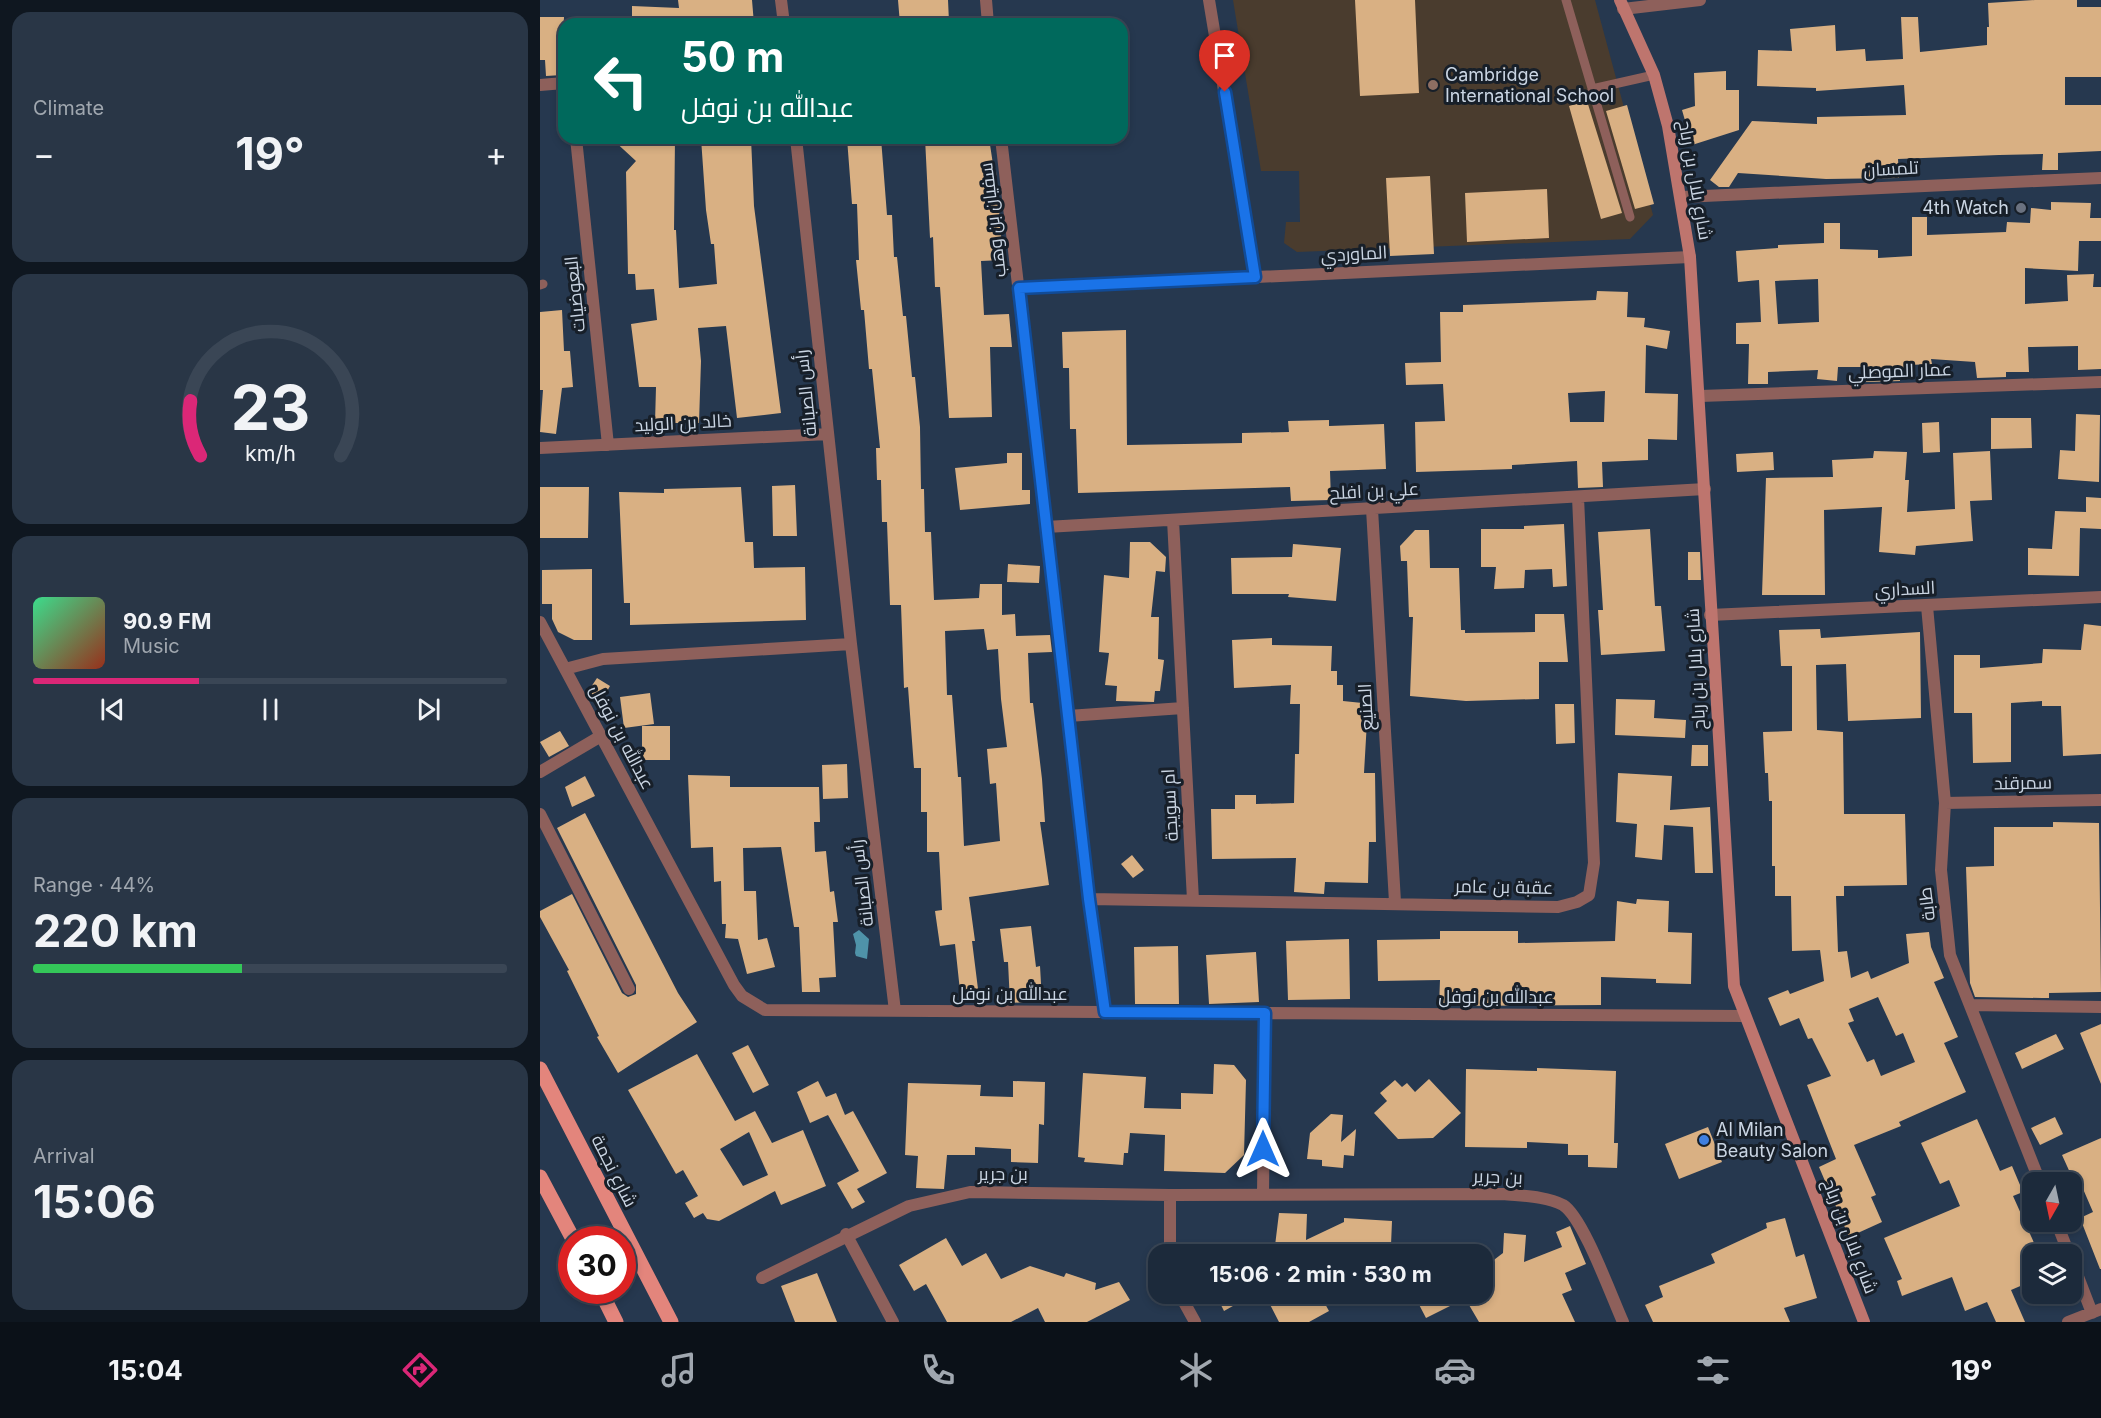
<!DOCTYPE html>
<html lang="en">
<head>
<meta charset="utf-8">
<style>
	:root { --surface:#1c2a3b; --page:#293646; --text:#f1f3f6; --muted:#a0a7af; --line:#3a4655; --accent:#db2777 }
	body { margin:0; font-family:Inter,Cairo,sans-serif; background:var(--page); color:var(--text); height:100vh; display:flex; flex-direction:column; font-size:22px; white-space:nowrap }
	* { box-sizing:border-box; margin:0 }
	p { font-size:20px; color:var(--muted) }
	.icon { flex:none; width:33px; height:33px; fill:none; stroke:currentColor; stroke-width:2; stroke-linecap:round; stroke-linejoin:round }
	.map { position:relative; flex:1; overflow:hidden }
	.sheet { display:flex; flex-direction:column; gap:12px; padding:12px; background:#0f1720; width:540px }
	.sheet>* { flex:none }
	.top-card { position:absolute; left:18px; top:18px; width:570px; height:126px; border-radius:18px; box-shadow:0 3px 9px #0003,0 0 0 2px var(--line); background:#00695c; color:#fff; overflow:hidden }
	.needle { width:39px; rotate:189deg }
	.tools { position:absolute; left:1482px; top:1172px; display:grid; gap:12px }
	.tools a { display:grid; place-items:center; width:60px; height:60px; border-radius:12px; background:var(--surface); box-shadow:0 3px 9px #0003,0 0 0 2px var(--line); font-size:30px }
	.speed { position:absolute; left:18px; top:1226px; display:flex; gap:12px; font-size:30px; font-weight:700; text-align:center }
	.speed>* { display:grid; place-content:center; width:78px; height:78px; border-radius:50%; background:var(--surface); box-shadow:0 3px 9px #0003,0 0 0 2px var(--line); line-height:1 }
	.speed .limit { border:9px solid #d22; background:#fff; color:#111 }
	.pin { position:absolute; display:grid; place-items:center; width:51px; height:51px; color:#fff; margin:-62px -26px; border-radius:50% 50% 50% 0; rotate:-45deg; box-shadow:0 0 6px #0007 }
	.pin .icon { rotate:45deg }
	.me { position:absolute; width:66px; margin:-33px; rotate:0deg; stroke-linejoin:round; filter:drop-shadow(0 0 4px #0008) }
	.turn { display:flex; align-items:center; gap:21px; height:126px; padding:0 24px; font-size:27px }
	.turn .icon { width:78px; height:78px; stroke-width:2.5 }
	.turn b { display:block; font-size:42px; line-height:51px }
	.big { font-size:45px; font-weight:700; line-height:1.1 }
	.sheet .widget { flex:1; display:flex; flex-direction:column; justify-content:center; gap:9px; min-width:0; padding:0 21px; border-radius:18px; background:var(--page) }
	.sheet .dial { align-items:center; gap:0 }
	.dial svg { height:156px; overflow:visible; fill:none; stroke:var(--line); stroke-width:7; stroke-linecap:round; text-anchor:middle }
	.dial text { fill:var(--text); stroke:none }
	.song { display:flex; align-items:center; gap:18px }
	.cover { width:72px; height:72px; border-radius:9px; background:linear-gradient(135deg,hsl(150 70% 55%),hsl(10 70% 35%)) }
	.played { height:6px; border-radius:3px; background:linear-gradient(90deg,var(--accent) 35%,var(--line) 35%) }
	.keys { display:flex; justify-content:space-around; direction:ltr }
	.heat { display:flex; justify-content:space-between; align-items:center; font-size:33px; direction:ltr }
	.charge { height:9px; border-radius:4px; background:linear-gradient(90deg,#34c759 44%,var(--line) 0) }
	.trip { position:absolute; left:608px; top:1244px; width:345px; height:60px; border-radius:18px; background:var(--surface); box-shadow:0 3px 9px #0003,0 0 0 2px var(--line); font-weight:700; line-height:60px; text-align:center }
	.menu { display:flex; height:96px; justify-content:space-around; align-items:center; background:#0b1118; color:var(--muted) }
	.menu .icon { width:42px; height:42px }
	.menu .active { color:var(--accent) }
	.menu b { font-size:27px; color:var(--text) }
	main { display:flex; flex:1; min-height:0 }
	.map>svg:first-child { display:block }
	.education { fill:#4a3c2e }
	.water { fill:#4f93a9 }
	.building { fill:#d9b083; fill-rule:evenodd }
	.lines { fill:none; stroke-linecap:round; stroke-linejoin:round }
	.lane { stroke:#8e605b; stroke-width:9 }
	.street { stroke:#8e605b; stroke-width:12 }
	.secondary { stroke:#be756e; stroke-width:12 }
	.primary { stroke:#e3857c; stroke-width:15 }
	.route-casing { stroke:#114b97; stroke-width:15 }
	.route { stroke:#1a73e8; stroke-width:10 }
	.education-dot { fill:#8d6e63; stroke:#171f29; stroke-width:2 }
	.worship-dot { fill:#6b7280; stroke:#171f29; stroke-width:2 }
	.shop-dot { fill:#3f7fe0; stroke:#171f29; stroke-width:2 }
	.labels { text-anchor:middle; stroke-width:6; stroke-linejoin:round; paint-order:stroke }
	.poi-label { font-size:18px; fill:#cad5e3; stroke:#171f29; text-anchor:start }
	.street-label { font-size:18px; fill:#cad5e3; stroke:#171f29 }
</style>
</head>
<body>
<main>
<section class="sheet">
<div class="widget"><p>Climate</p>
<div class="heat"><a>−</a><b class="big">19°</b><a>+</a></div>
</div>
<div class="widget dial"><svg viewBox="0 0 100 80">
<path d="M14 69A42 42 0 1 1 86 69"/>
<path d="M14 69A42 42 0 0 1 9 41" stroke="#db2777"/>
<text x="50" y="56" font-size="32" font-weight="700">23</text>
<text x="50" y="72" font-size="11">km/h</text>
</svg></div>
<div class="widget">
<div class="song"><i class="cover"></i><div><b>90.9 FM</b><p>Music</p></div></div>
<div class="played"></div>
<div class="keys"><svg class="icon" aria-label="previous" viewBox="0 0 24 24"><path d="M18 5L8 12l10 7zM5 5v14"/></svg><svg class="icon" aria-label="pause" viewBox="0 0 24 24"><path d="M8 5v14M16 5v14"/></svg><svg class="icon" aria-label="next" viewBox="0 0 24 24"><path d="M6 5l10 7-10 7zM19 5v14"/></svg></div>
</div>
<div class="widget"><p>Range · 44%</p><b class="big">220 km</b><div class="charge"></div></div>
<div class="widget"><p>Arrival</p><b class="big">15:06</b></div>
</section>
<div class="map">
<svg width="1561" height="1322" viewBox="0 0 1561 1322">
	<rect width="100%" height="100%" fill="#26384f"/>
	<path class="education" d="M693,0H1055L1113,215L1090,239L757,252L744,243L746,222H760L759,171H721Z"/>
	<path class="water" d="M319,930L329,939L327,959L316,956L315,953L316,945L313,934Z"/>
	<path class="building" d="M138,0H212L214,24H92V6L139,8Z
		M358,0H408L409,22L360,24Z
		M815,0H875L879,93L820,96Z
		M1495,0H1537V7H1561V77H1525V105H1561V151L1518,153V170H1502L1503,154L1459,155L1358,159L1359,178L1286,179L1198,173L1189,187H1179L1170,180L1212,121L1277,124V117L1366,115L1364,85L1276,91V88L1217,86L1218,50L1252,51L1250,29L1295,25L1296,51L1325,49L1326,61L1363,59L1361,17H1378L1380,52L1447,45V27H1449L1448,3Z
		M0,17H24L22,75L6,76L5,60H0Z
		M1186,71V90H1199V130L1152,145L1142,110L1155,106L1154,73Z
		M1047,101L1082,213L1061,219L1029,106Z
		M1087,105L1114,204L1095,209L1066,111Z
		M71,138H135L134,230H136L139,288L177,284L174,244H171L166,210L161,138H211L214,206L241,413L197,418L186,326L158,328L161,361L159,423H115L116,387H99L91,324L117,320L114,289L96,290L95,274H88L86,172L96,161Z
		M307,138H341L347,215H352L354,257H357L363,316H366L372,377H375L380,427L381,489H384L385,532H391L394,600L439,598L440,584H462V615L475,614L476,636L510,635L512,652L488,653L490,703H493L502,779L505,822H500L509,885L429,897L435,941H432L438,989L420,991L415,944L400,946L395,911L402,910L399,852H387V812H381V768H374L368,687L364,688L361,605H350L347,522H342L341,480H337L336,448H340L332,369H329L324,310H321L316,260H319L317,204H312ZM444,629L447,650L458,649L461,699L467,747L447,749L450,784L456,783L460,841L424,846L421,777H418L412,695H407L405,631Z
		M385,138H449L454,171H456L463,260L441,261L444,315L469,314L472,347H450L452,417L409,418L400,287H395L393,237L390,238Z
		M890,176L894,254L850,256L846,178Z
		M1007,189L1009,238L927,242L925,193Z
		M1511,202L1551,203L1550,218H1561V241H1539L1538,271L1485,268V304L1528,301L1527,275L1554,274L1553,287H1561V369L1538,370V346L1488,347L1489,372H1466V377L1437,378L1435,362L1391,359L1392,364L1369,365V374H1360V381L1326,382L1325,367H1298L1297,381L1277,379L1278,370L1228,372V384H1208L1209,344H1196V323L1221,322L1219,280L1198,282L1196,251L1238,248V245L1284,243V223H1300V249L1338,250V258L1372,256V217H1387V235L1466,232L1467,222L1490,223L1491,208L1511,210ZM1278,279L1279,322L1238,324L1235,281Z
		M1057,291L1088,292L1087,317L1105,318L1104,327L1130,331L1127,349L1106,345L1105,393L1138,394L1137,440L1108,439V460L1062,462L1063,487L1038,488L1037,461L972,465V469L876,472L875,422L905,421L903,384L866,385L865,363L901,362L900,312H923V305L1056,300ZM1065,391L1064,422H1030L1028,393Z
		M22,310L24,351H30L33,387L22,388L16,434L0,432L3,390H0V312Z
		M586,330L587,445L702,443V433L749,432L748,421L789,420V426L844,424L846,469L790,471L791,500L751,501L750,487L538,493L536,429H530L529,368H523L522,332Z
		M1536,414L1560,415L1559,482L1518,479L1520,450L1535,451Z
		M1451,418H1491L1492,448L1451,449Z
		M1399,422L1400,452L1383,453L1382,423Z
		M1334,451L1367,452L1365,480H1369L1367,512L1415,509L1413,453L1450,451L1452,500L1430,501L1433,541L1376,546L1375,555L1339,552L1342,507L1284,510L1285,595H1222L1226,478L1293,477L1292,460L1333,458Z
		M1233,452L1234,470L1197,472L1196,454Z
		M467,453H482V490H490V504L420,510L415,468L467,463Z
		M255,485L257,536H233L232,486Z
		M0,487H49L48,538H0Z
		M201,487L205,542H213L214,568L265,567L266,620L90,625V603H84L79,492L124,493V489Z
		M1546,497L1561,498V529L1540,528L1539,576L1488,575V548L1512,549L1515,511L1546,512Z
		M1024,524L1027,586L1013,587L1012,569L985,570L984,588L954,589L956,567H941V529H984V526Z
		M1110,529L1115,606H1121L1125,651L1061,655L1058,610H1063L1058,532Z
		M875,530H889L890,568H919L921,630H925V633L995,632V614H1024L1028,662H999V699L926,701L870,696L873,617H869L867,561H861L860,546Z
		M590,542H610L626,557L625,572L616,571L611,617H619L618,659L624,660L620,691H615L614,702L576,701L577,686L565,685L569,653L559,652L564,575L589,578Z
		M753,544L801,548L796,601L748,597L749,594H692L691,558L752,557Z
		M1148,552H1160L1161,580H1148Z
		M468,564L500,566L499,583L467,582Z
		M52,569V640H34L18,632L12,619V604H2V570Z
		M1544,624L1561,626V754L1523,756L1521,706H1502V701L1471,703V762L1433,763L1432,713H1414V655H1440V668L1502,663L1503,649L1541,650Z
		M1280,629L1281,638L1380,632L1381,718L1308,721L1306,664L1276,665L1277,730L1303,732L1304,814H1365L1367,885L1304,886V896H1296L1298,952L1307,951L1311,978L1328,971L1331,979L1369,963L1366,934L1389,932L1391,947L1404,978L1394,982L1418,1037L1404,1043L1426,1092L1359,1122L1361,1126L1314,1145L1336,1195L1331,1197L1342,1222L1309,1237L1279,1167L1296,1159L1267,1085L1291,1076L1272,1038L1268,1039L1259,1018L1240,1026L1228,998L1248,990L1250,994L1284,981L1280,950L1252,951L1251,896H1235V866H1232V801H1229L1228,773H1225L1223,732L1252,731V666H1241L1239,630ZM1338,997L1356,1036L1363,1033L1375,1062L1341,1076L1334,1059L1327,1062L1308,1023L1314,1021L1309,1009Z
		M732,638V645L792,646L791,671H797V685H803V701L832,704L831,721H827L824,773H835L836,842H829L828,883L785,882L784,894L754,892L756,858L672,859L671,809H695V795H716V804L754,803L755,754H759L760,704H750L751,685L694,688L692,640Z
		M57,678L70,686L61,702L47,693Z
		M110,693L114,724L84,728L80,697Z
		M1076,699L1115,700L1114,718L1146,720L1145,738L1075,735Z
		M1015,704H1034L1035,743L1016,744Z
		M102,726H130V760H102Z
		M20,731L29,746L9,757L0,742Z
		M1152,745H1168V766H1151Z
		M307,764L308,798L283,799L282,765Z
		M1078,773L1132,776L1130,810L1170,807L1173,873H1155L1153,827L1124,825L1122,860L1095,857L1097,824L1076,822Z
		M148,775L190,776V787H279L280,822H274L275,852L286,851L290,892L294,891L298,922H293L296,977L279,978L280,992H262L259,927H254L241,847L203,848L204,891H216L218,940L227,938L235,967L207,974L198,939L185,938L186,924H182L181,881L174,882L173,847L151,848Z
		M45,776L55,796L32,807L25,787Z
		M45,813L138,993L157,1022L78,1073L57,1037L59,1036L27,971L29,970L0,917V911L32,894L82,993L88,997L96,994V985L17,828Z
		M1513,822L1559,823L1561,992L1509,993V998H1502L1435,997L1430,983L1426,867L1454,866V827H1513Z
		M592,855L604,870L593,878L581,864Z
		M1097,899L1129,901L1128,932L1152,933L1151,984L1116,983V979L1061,977V1005L899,1006L900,980L838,981L837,940L900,939V931H978V943L1075,941L1077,901L1096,904Z
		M491,926L496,967L500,966L502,1001L470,1003L468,962H464L460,929Z
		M809,939L810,999L748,1000L746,941Z
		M638,946L639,1004H595L594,947Z
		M716,952L719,1002L669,1004L666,955Z
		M1561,1024V1084L1540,1033Z
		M1516,1034L1524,1049L1482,1069L1475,1053Z
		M208,1045L229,1085L213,1093L192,1053Z
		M157,1054L195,1121L215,1111L232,1143L263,1130L286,1186L241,1205L235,1191L179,1221L167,1219L163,1213L154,1218L145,1203L158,1196L143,1170L136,1174L88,1090ZM209,1132L228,1175L203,1186L180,1149Z
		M674,1064L694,1065L706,1080L704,1155L685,1173L624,1171L625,1135L590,1133L588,1153H584L583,1165L544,1162L545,1158L538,1157L543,1073L606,1077L604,1108L641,1109V1093L673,1094Z
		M997,1068L1076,1071L1074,1143H1078L1077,1168L1048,1167V1155H1028V1144L987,1142V1148L925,1147L926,1069L997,1071Z
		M889,1079L921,1113L893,1138L858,1139L834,1113L847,1101L840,1093L855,1080L862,1087L867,1083L875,1092Z
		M278,1081L286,1097L296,1093L305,1115L313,1111L347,1173L317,1189L325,1202L312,1209L297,1183L319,1171L288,1115L270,1123L257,1092Z
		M473,1081L505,1082L504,1125L499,1124L498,1163L471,1162V1149L435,1147V1155H407L404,1189L376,1188L378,1156L365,1155L368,1083L441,1085L440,1096L473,1097Z
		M791,1114L803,1115L801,1142L816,1129L814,1156L804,1155L803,1168L782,1166V1160L767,1159L770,1133Z
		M1515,1117L1523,1134L1500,1145L1491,1128Z
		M1437,1119L1460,1171L1472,1166L1483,1192L1473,1196L1499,1254H1492V1281L1471,1290L1485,1322H1456L1447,1302L1425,1311L1412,1277L1362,1296L1357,1281L1362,1279L1344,1238L1420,1206L1409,1180L1400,1184L1381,1143Z
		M1168,1127L1182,1162L1139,1179L1125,1144Z
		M1561,1138V1269H1560L1540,1218L1553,1212L1537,1175L1532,1177L1522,1155Z
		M739,1213L767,1214L766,1240L804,1222V1218L852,1221L851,1245L794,1242L800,1254H734Z
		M1245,1218L1256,1257L1264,1254L1277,1298L1244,1308L1250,1322H1113L1105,1305L1123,1297L1119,1286L1175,1263L1171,1254L1227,1228L1226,1223Z
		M1030,1226L1046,1264L1025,1273L1032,1290L1022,1294L1035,1322H939L922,1293H942V1269L963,1253L964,1233L986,1235L984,1262L1022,1247L1016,1232Z
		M406,1238L422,1266L446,1253L461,1279L490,1266L524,1277L526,1273L556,1283L555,1290L579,1282L590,1300L547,1322H505L498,1308L471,1322H407L386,1284L374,1291L359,1265Z
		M277,1273L297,1322H255L241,1286Z
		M675,1293H716L684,1311Z
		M724,1293H779L789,1311L769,1322H739Z
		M873,1293H903L910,1306L886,1318Z"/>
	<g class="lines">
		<path class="lane" d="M1026,0L1090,217
			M1052,89L1114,75
			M0,285L3,284"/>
		<path class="street" d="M241,0L244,24
			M446,0L448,24
			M669,0L715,277
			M1083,9L1160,0
			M0,85L24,83
			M36,138L68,445
			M256,138L311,644L355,1011
			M461,138L549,899L565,1012
			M1142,197L1561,178
			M479,288L1150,257
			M1160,396L1561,382
			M0,448L288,434
			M832,509L855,902
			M633,520L653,900
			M506,527L1165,489
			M1387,606L1405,803L1401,870L1410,955L1500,1182
			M1170,615L1561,597
			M0,622L194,985L202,996L225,1010L1204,1016
			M25,669L63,659L311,644
			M528,716L643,708
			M0,772L61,736
			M1405,803L1561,800
			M0,814L89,989
			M549,899L1018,907L1037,902L1049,895L1054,863L1038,497
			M1430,1005L1561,1007
			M630,1195V1254
			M723,1195L725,1013
			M1516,1221L1529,1254
			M306,1234L353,1322
			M1532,1261L1552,1313
			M222,1278L369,1206L430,1192L630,1195L963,1194C982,1196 1006,1196 1023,1205C1043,1217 1072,1298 1083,1322
			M639,1293L655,1322
			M1528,1322L1561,1309"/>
		<path class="secondary" d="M1080,0L1114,75L1128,126L1150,257L1194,986L1324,1322"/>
		<path class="primary" d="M0,1069L131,1322
			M0,1177L33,1239
			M60,1290L76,1322"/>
	</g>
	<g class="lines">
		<g class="route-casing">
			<path id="route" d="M685,92L715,277L479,288L549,899L565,1012L725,1013L723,1149"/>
		</g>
		<use href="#route" class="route"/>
	</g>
	<circle class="education-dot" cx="893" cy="85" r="6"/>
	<circle class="worship-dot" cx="1481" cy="208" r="6"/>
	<circle class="shop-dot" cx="1164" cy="1140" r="6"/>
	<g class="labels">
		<g class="poi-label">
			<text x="905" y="81">Cambridge<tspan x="905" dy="21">International School</tspan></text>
			<text x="1469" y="214" text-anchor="end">4th Watch</text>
			<text x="1176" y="1136">Al Milan<tspan x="1176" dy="21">Beauty Salon</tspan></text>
		</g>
		<g class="street-label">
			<text transform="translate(1351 169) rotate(-3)" y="6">تلمسان</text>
			<text transform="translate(1155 180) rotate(80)" y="6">شارع بلال بن رباح</text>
			<text transform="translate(453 220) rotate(-97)" y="6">سفيان بن وهب</text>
			<text transform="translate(814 254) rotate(-3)" y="6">الماوردي</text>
			<text transform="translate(35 294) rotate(-96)" y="6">البعوضيات</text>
			<text transform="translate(1360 371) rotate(-2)" y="6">عمار الموصلي</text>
			<text transform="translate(266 393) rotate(-96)" y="6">رأس الصبانة</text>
			<text transform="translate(143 423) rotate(-3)" y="6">خالد بن الوليد</text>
			<text transform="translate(834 491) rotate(-3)" y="6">علي بن افلح</text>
			<text transform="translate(1365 589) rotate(-3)" y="6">السداري</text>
			<text transform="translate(1156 669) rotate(-93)" y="6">شارع بلال بن رباح</text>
			<text transform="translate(826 707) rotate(-93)" y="6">الصنيع</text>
			<text transform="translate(82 737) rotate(62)" y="6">عبدالله بن نوفل</text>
			<text transform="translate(1483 783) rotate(-1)" y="6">سمرقند</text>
			<text transform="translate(630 805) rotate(-93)" y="6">ام سويجة</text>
			<text transform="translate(322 883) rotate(-97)" y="6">رأس الصبانة</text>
			<text transform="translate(964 887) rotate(1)" y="6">عقبة بن عامر</text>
			<text transform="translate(1387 904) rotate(-97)" y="6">طابة</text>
			<text x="470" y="1000">عبدالله بن نوفل</text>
			<text x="956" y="1003">عبدالله بن نوفل</text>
			<text transform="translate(74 1171) rotate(63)" y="6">شارع نجمة</text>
			<text x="463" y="1180">بن جرير</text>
			<text transform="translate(958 1177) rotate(2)" y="6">بن جرير</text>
			<text transform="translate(1310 1236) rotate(69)" y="6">شارع بلال بن رباح</text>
		</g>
	</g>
</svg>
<div class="tools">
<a><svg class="needle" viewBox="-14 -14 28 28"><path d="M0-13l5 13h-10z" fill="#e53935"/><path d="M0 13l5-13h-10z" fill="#a0a7af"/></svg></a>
<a><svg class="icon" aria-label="layers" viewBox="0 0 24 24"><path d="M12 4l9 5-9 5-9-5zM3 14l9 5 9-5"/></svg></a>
</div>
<div class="speed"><div class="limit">30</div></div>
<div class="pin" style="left:685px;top:92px;background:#d93025"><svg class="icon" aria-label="arrive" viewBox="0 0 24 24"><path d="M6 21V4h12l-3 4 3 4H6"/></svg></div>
<svg class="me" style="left:723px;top:1149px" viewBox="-20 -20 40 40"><path d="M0-17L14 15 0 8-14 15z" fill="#1a73e8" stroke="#fff" stroke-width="4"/></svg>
<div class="trip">15:06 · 2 min · 530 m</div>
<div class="top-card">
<div class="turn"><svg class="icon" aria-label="left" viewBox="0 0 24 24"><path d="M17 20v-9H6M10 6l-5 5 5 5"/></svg><div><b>50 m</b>عبدالله بن نوفل</div></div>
</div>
</div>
</main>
<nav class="menu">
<b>15:04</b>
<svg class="icon active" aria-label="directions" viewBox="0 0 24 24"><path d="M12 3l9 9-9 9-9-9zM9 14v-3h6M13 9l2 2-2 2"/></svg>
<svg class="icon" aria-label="music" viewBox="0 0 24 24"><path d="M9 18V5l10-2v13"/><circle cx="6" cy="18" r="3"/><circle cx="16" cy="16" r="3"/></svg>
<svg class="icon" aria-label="phone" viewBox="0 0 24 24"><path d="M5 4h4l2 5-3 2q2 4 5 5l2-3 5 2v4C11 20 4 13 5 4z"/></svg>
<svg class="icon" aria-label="climate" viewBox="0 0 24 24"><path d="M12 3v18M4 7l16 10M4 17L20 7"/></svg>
<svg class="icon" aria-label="car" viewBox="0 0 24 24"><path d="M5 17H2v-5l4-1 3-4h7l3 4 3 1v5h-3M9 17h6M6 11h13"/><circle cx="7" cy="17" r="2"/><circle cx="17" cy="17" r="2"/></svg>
<svg class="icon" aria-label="filters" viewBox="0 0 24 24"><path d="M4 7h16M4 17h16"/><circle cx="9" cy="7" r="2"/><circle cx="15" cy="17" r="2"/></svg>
<b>19°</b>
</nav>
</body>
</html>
